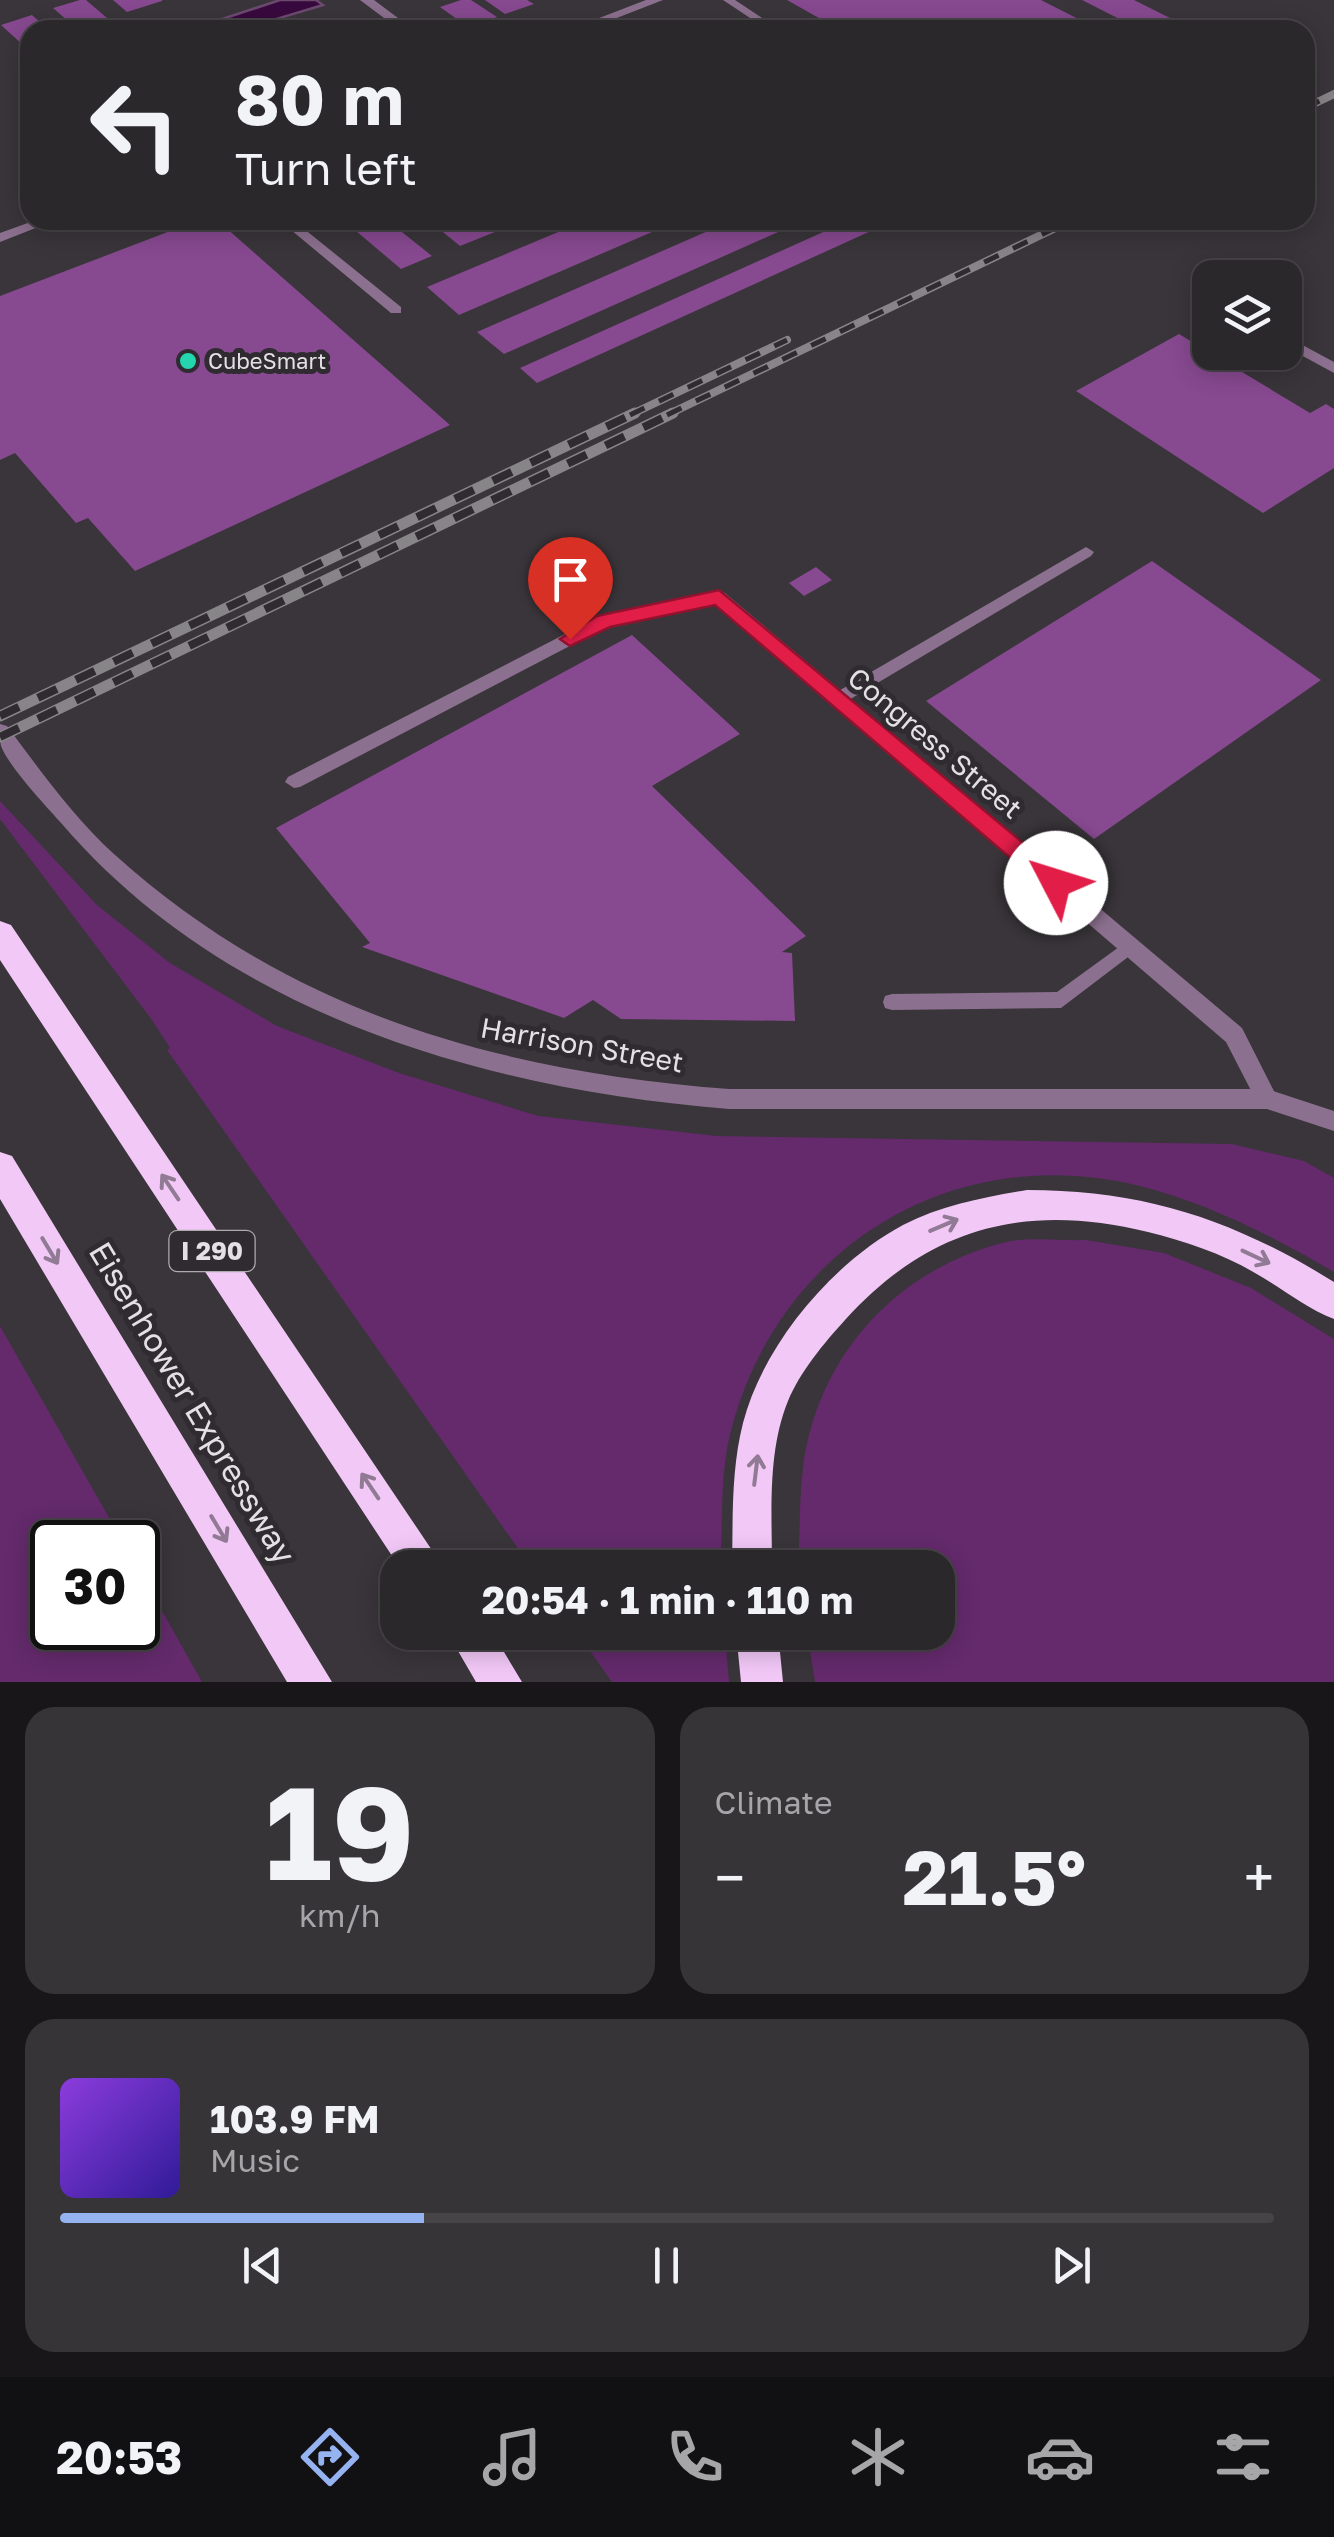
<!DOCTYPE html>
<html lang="en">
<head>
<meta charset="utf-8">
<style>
	:root { --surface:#2b282c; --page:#373438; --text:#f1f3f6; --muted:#a6a6a9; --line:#474448; --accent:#95b2f1 }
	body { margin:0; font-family:"Golos Text",sans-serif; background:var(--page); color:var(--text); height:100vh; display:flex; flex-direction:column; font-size:38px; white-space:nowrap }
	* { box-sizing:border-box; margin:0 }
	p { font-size:32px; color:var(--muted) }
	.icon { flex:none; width:55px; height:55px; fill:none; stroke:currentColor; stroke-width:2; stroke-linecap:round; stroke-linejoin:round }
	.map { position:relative; height:1682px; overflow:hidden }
	.panel { display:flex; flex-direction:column; gap:25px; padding:25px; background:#181618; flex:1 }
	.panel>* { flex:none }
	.hud { position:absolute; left:20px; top:20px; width:1295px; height:210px; border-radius:30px; box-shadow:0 5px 25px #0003,0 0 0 2px var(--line); background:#2b282c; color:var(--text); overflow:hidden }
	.buttons { position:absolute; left:1192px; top:260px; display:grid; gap:20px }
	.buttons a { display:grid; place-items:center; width:110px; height:110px; border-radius:20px; background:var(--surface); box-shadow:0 5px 25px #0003,0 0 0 2px var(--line); font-size:50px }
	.speed { position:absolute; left:30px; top:1520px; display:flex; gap:20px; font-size:50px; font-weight:700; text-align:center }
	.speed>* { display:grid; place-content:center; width:130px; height:130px; border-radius:50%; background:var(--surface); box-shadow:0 5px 25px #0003,0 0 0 2px var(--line); line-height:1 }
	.speed .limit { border:5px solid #111; border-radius:15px; background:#fff; color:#111 }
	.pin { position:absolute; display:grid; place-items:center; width:85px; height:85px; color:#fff; margin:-102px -42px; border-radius:50% 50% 50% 0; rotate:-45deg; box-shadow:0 0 10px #0007 }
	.pin .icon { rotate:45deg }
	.me { position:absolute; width:110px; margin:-55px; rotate:310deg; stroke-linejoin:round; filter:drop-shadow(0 0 8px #0008) }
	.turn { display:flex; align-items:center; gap:35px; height:210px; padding:0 50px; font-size:45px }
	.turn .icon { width:130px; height:130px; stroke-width:2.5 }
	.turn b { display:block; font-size:70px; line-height:85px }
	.big { font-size:75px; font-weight:700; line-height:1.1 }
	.panel .tile { flex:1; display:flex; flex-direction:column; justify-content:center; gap:15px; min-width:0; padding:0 35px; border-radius:30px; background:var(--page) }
	.panel .dial { align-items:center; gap:0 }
	.dial b { font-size:130px; line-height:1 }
	.song { display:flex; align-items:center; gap:30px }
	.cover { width:120px; height:120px; border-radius:15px; background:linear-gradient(135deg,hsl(270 70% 55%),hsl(250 70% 35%)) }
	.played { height:10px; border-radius:5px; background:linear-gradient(90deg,var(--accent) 30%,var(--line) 30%) }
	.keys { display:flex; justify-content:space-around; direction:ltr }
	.heat { display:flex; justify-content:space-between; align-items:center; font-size:55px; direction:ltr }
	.panel .tiles { flex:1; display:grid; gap:25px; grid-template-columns:1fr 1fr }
	.tile:last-child { grid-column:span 2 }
	.trip { position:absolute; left:380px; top:1550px; width:575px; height:100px; border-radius:30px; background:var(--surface); box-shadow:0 5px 25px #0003,0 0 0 2px var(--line); font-weight:700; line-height:100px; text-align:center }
	.menu { display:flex; height:160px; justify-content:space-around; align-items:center; background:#111012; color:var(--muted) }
	.menu .icon { width:70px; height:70px }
	.menu .current { color:var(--accent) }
	.menu b { font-size:45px; color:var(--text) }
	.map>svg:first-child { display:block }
	.green { fill:#642a6c }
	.water { fill:#38093e; stroke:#6c4a70; stroke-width:2.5 }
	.building { fill:#874990 }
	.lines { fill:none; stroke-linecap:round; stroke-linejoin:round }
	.service { fill:#8c708f; fill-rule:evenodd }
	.minor { fill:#8c708f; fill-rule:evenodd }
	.tertiary { fill:#8c708f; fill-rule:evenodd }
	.motorway { fill:#f2c8f7; fill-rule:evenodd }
	.rail-far1-casing { stroke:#888589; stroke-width:8 }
	.rail-casing { stroke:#888589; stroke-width:11 }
	.rail-far1 { stroke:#2f2b30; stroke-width:5; stroke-dasharray:16; stroke-linecap:butt }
	.rail { stroke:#2f2b30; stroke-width:8; stroke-dasharray:21; stroke-linecap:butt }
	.oneway { stroke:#907a94 }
	.route { fill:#e11d48; stroke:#92132f; stroke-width:2.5 }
	.poi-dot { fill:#25d5ae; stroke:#2f2b30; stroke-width:4 }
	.labels { text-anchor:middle; stroke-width:10; stroke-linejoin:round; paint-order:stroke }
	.far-poi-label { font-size:22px; fill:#e4e1e4; stroke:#2f2b30; text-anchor:start }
	.shield { fill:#2f2b30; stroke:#aeaaae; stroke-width:2.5 }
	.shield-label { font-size:25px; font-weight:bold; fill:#e4e1e4 }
	.street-label { font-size:28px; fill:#e4e1e4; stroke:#2f2b30 }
	.near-street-label { font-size:32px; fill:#e4e1e4; stroke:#2f2b30 }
</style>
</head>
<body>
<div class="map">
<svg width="1334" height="1682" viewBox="0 0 1334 1682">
	<rect width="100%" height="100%" fill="#39353a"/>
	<path class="green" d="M0,801L97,905L170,963L277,1026L399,1073L538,1116L717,1136L1232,1144L1304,1161L1334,1178V1272C1272,1236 1210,1204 1140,1186C951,1139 773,1250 729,1439C720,1479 723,1526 720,1567H531L167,1050L170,1048L152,1020L0,819Z
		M1086,1240L1164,1253L1251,1288L1334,1339V1682H815L807,1633L938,1632V1568L798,1567C800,1535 799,1501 803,1468C817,1357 895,1271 1002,1243C1028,1236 1060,1241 1086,1240Z
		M0,1326L123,1542H52V1628H138V1568L202,1682H0Z
		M577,1633H725L729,1682H612Z"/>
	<path class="water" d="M280,0H316L323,5L240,30H189Z"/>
	<path class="building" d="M80,0H86L107,18L76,28L53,8Z
		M113,0H162V1L127,12Z
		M461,0H471L497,17L468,27L440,7Z
		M485,0H527L534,4L505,14Z
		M787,0H1041L1100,30H840Z
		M1082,0H1134L1188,27L1141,30Z
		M32,15L49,30H30V43L23,45L1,25Z
		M199,220H217L450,425L135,571L88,518L76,523L15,453L0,460V296Z
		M343,220H387L432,256L401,269Z
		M428,220H479L495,232L460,246Z
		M587,220H680L459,315L427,287Z
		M733,220H805L504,354L477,332Z
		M850,220H895L537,383L520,368Z
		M1179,334L1310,413L1326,404L1334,409V468L1263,513L1076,391Z
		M1152,561L1321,680L1094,839L926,701Z
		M816,567L832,580L804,596L789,583Z
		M632,635L740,734L652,786L806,936L782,952L792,953L795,1021L621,1019L593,1000L564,1018L362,947L370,943L276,828Z"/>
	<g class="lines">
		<path class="service" d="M723,0H735L780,30H768Z
			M279,220H293L401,307V313H391Z
			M1086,547L1094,552L1091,556L842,704H830L828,700L830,696Z
			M719,592L727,597L724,601L608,626L300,787L294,788L285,782L288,777L598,617Z
			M1130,939L1136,941L1139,946L1136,951L1061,1008L892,1010L885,1008L883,1002L885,996L892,994L1057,992Z"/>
		<path class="minor" d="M360,0H374L414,30H400Z
			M646,0H663L586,30H568Z
			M36,220H56L0,242V233Z
			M1295,341L1334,362V373L1290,349L1287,346Z
			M719,591L725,593L1242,1028L1278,1099L1275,1106L1267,1109L1259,1106L1226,1042L713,601L710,597L713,593Z"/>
		<path class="tertiary" d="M0,724L7,726C40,770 73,817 114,854C290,1013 498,1071 729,1089H1267L1334,1111V1131L1267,1109H729C486,1089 227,1016 62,824C46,806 9,767 1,746C0,740 0,731 0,724Z"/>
		<path class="motorway" d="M0,921L11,925L444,1568H400L0,960Z
			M0,1152L12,1156L332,1682H287L0,1199Z
			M1027,1190C1145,1190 1234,1220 1334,1282V1319C1306,1308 1282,1288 1255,1273C1223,1254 1185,1241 1148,1232C1026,1202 929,1227 845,1320C824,1343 800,1372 788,1401C767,1452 772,1514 772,1568H732C733,1519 731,1470 743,1423C763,1345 832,1263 903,1225C942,1205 985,1197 1027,1190Z
			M447,1632H492L522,1682H476Z
			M736,1632H778L783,1682H741Z"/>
		<g class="rail-far1-casing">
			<path id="rail-far1" d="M1305,108L1334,94
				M630,415L787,340
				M667,415L1072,220"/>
		</g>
		<g class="rail-casing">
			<path id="rail" d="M0,716L635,413
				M0,737L673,413"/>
		</g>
		<use href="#rail-far1" class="rail-far1"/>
		<use href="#rail" class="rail"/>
	</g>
	<defs><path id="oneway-shaft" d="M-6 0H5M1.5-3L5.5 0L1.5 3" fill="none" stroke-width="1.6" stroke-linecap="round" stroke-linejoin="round" transform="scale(2.5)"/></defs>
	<g class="oneway">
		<use href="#oneway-shaft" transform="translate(170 1187) rotate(-124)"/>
		<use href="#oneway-shaft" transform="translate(944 1225) rotate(-23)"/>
		<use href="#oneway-shaft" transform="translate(50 1251) rotate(59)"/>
		<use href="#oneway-shaft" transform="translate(1256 1257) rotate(25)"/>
		<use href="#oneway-shaft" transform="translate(756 1470) rotate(-83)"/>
		<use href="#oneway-shaft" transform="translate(370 1486) rotate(-124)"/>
		<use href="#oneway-shaft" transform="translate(219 1529) rotate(59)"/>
	</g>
	<path class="route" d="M719,590L1064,877L1068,883L1064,890H1048L715,605L610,627L570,646L560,639L597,616Z"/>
	<circle class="poi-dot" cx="188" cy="361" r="10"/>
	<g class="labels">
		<g class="far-poi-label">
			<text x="208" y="369">CubeSmart</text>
		</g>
		<rect class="shield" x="169.5" y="1231" width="85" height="40" rx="8"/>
		<g class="shield-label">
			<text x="212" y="1260">I 290</text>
		</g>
		<g class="street-label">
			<text transform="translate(935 743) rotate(40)" y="10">Congress Street</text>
			<text transform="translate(582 1045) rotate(10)" y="10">Harrison Street</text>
		</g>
		<g class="near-street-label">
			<text transform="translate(192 1403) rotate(59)" y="11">Eisenhower Expressway</text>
		</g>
	</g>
</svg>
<div class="buttons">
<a><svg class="icon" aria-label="layers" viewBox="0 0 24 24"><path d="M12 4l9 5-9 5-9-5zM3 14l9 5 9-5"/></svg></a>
</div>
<div class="speed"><div class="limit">30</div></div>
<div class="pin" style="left:570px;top:639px;background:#d93025"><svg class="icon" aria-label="arrive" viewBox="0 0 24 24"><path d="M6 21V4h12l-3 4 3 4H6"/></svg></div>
<svg class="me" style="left:1056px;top:883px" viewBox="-20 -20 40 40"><circle r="19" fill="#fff"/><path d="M0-13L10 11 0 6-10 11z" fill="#e11d48"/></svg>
<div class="trip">20:54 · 1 min · 110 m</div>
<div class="hud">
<div class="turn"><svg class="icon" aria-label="left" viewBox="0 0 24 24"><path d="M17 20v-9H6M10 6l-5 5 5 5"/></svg><div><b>80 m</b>Turn left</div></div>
</div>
</div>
<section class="panel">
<div class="tiles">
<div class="tile dial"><b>19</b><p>km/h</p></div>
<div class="tile"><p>Climate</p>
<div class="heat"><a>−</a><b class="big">21.5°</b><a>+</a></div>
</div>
<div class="tile">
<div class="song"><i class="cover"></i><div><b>103.9 FM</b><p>Music</p></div></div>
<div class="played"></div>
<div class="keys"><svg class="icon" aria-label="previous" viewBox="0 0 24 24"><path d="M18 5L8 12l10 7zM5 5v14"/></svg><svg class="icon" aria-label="pause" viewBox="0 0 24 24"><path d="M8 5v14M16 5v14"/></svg><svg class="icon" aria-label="next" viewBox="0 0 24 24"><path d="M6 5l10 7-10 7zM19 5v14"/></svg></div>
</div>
</div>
</section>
<nav class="menu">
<b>20:53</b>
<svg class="icon current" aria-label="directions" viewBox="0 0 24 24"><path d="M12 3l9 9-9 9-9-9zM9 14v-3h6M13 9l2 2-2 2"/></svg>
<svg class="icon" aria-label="music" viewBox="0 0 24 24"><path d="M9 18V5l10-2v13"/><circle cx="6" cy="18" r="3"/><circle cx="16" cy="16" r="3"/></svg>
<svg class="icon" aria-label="phone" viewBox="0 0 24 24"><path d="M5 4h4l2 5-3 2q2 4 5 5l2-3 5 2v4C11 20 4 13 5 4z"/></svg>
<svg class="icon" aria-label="climate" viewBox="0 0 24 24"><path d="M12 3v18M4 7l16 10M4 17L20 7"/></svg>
<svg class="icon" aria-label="car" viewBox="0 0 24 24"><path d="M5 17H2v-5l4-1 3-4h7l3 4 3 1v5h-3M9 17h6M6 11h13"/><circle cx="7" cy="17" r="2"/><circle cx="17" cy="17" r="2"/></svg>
<svg class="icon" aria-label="filters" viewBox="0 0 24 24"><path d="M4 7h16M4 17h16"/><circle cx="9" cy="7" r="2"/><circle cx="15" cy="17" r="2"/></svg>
</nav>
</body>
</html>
